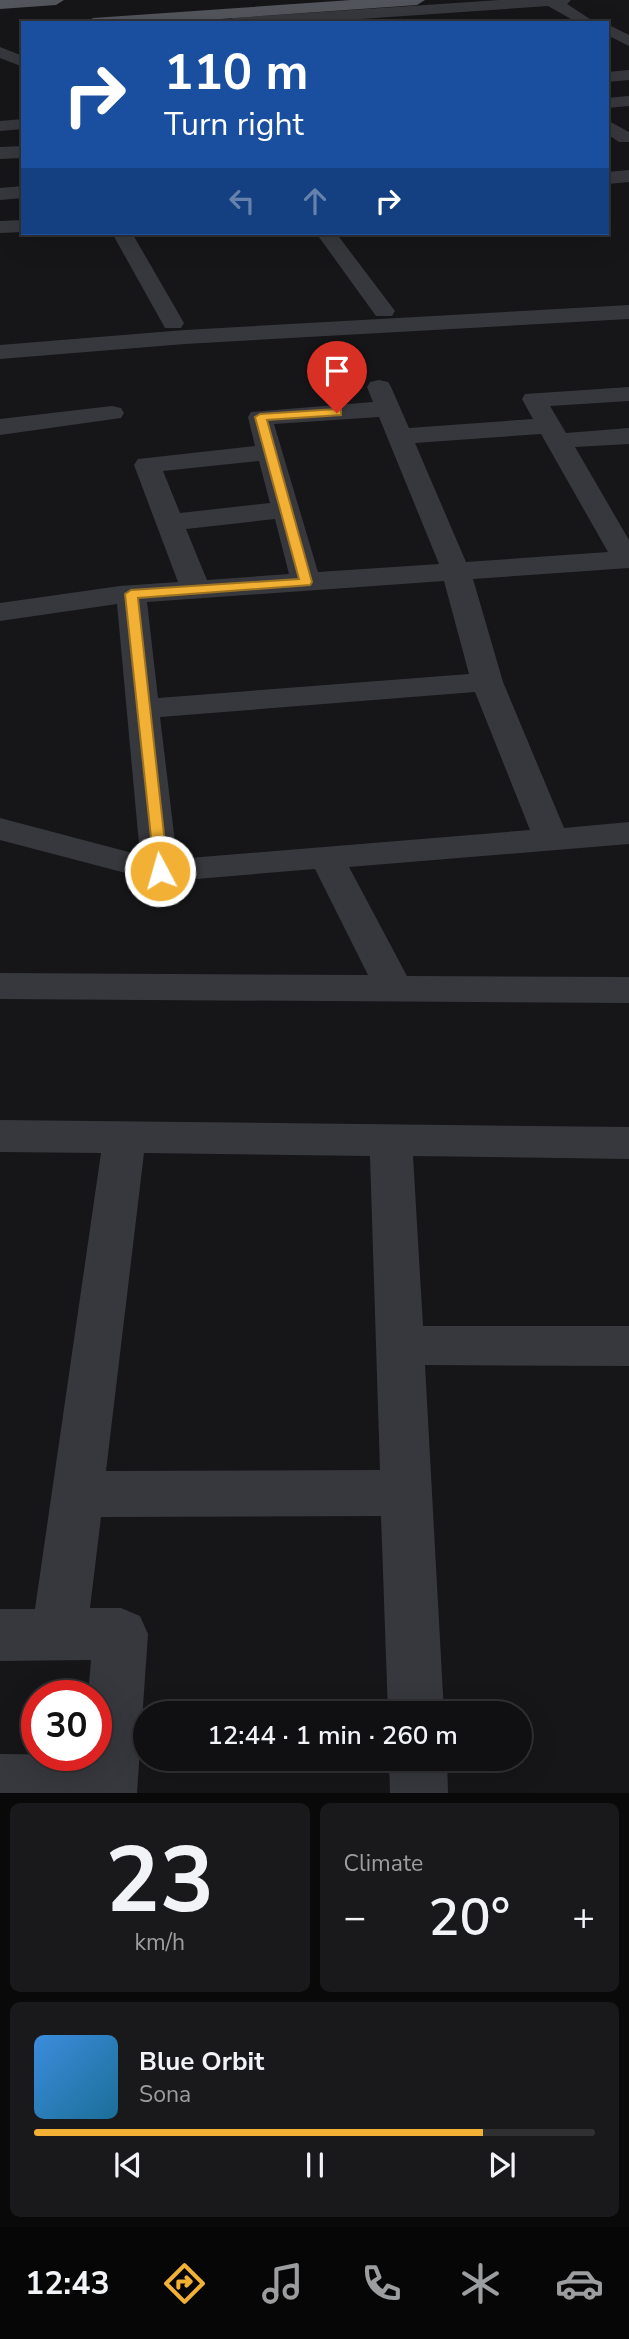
<!DOCTYPE html>
<html lang="en">
<head>
<meta charset="utf-8">
<style>
	:root { --surface:#101012; --page:#19191b; --text:#f1f3f6; --muted:#9c9d9f; --line:#303032; --accent:#f2b134 }
	body { margin:0; font-family:"Nunito Sans",sans-serif; background:var(--page); color:var(--text); height:100vh; display:flex; flex-direction:column; font-size:26px; white-space:nowrap }
	* { box-sizing:border-box; margin:0 }
	p { font-size:23px; color:var(--muted) }
	.icon { flex:none; width:38px; height:38px; fill:none; stroke:currentColor; stroke-width:2; stroke-linecap:round; stroke-linejoin:round }
	.map { position:relative; height:1793px; overflow:hidden }
	.sheet { display:flex; flex-direction:column; gap:10px; padding:10px; background:#09090a; flex:1 }
	.sheet>* { flex:none }
	.guide { position:absolute; left:21px; top:21px; width:588px; height:214px; border-radius:0px; box-shadow:0 7px 28px #0002,0 0 0 2px var(--line); background:#1a4fa0; color:#fff; overflow:hidden }
	.speed { position:absolute; left:21px; top:1680px; display:flex; gap:14px; font-size:35px; font-weight:700; text-align:center }
	.speed>* { display:grid; place-content:center; width:91px; height:91px; border-radius:50%; background:var(--surface); box-shadow:0 7px 28px #0002,0 0 0 2px var(--line); line-height:1 }
	.speed .limit { border:10px solid #d22; background:#fff; color:#111 }
	.pin { position:absolute; display:grid; place-items:center; width:60px; height:60px; color:#fff; margin:-72px -30px; border-radius:50% 50% 50% 0; rotate:-45deg; box-shadow:0 0 7px #0007 }
	.pin .icon { rotate:45deg }
	.me { position:absolute; width:77px; margin:-38px; rotate:354deg; stroke-linejoin:round; filter:drop-shadow(0 0 5px #0008) }
	.turn { display:flex; align-items:center; gap:24px; height:147px; padding:0 28px; font-size:32px }
	.turn .icon { width:91px; height:91px; stroke-width:2.5 }
	.turn b { display:block; font-size:49px; line-height:60px }
	.lanes { display:flex; align-items:center; height:66px; padding:0 28px; background:#0003; justify-content:center; gap:35px; direction:ltr }
	.lanes .off { opacity:.35 }
	.big { font-size:52px; font-weight:600; line-height:1.1 }
	.sheet .tile { flex:1; display:flex; flex-direction:column; justify-content:center; gap:10px; min-width:0; padding:0 24px; border-radius:10px; background:var(--page) }
	.sheet .dial { align-items:center; gap:0 }
	.dial b { font-size:91px; line-height:1 }
	.song { display:flex; align-items:center; gap:21px }
	.cover { width:84px; height:84px; border-radius:10px; background:linear-gradient(135deg,hsl(210 70% 55%),hsl(200 70% 35%)) }
	.played { height:7px; border-radius:4px; background:linear-gradient(90deg,var(--accent) 80%,var(--line) 80%) }
	.keys { display:flex; justify-content:space-around; direction:ltr }
	.heat { display:flex; justify-content:space-between; align-items:center; font-size:38px; direction:ltr }
	.sheet .tiles { flex:1; display:grid; gap:10px; grid-template-columns:1fr 1fr }
	.tile:last-child { grid-column:span 2 }
	.trip { position:absolute; left:133px; top:1701px; width:399px; height:70px; border-radius:35px; background:var(--surface); box-shadow:0 7px 28px #0002,0 0 0 2px var(--line); font-weight:600; line-height:70px; text-align:center }
	.tab-bar { display:flex; height:112px; justify-content:space-around; align-items:center; background:#060607; color:var(--muted) }
	.tab-bar .icon { width:49px; height:49px }
	.tab-bar .on { color:var(--accent) }
	.tab-bar b { font-size:32px; color:var(--text) }
	.map>svg:first-child { display:block }
	.lines { fill:none; stroke-linecap:round; stroke-linejoin:round }
	.minor { fill:#37383d; fill-rule:evenodd }
	.major { fill:#53555c; fill-rule:evenodd }
	.route { fill:#f2b134; stroke:#9d7322; stroke-width:2 }
</style>
</head>
<body>
<div class="map">
<svg width="629" height="1793" viewBox="0 0 629 1793">
	<rect width="100%" height="100%" fill="#161618"/>
	<g class="lines">
		<path class="minor" d="M500,0H571L567,4L596,23H578L548,6L302,23H226L233,18Z
			M607,24L629,35V46L607,35Z
			M0,47L23,56V67L0,58Z
			M629,70V80L607,82V72Z
			M629,96V106L607,108V98Z
			M23,119V129L0,131V121Z
			M607,120L629,132V142H619L607,134Z
			M23,146V158L0,159V147Z
			M629,170V182L607,184V172Z
			M23,186V198L0,200V188Z
			M23,220V232L0,233V221Z
			M112,233H132L184,323L181,328H165Z
			M316,233H336L395,311L392,316H376Z
			M629,305V319L185,344L0,359V345L185,330Z
			M379,380L388,382L391,387L409,428L533,419L522,399L525,394L629,387V401L550,406L566,433L629,428V444L575,447L629,540V568L473,579L503,682L564,828L629,822V844L349,867L407,976L629,977V1003L0,999V973L368,975L315,869L160,882L0,840V818L140,855L117,604L0,621V603L120,586L178,582L134,465L138,459L255,446L248,417L251,412L373,402L367,387L370,382ZM379,417L439,564L318,572L274,424ZM541,434L608,552L466,562L415,443ZM259,461L270,503L180,513L163,471ZM275,519L289,574L207,580L186,529ZM444,581L469,674L158,698L147,602ZM475,692L530,830L177,859L160,717Z
			M112,406L121,408L124,413L121,418L0,435V419Z
			M0,1120L629,1127V1159L413,1156L423,1326H629V1366L425,1365L444,1713H388L381,1516L101,1517L90,1608H121L140,1616L148,1634L137,1793H0V1754L96,1755V1696H88L91,1660L0,1661V1609H35L101,1153L0,1152ZM144,1153L370,1156L380,1470L106,1471Z
			M389,1759H447L448,1793H390Z"/>
		<path class="major" d="M0,0H64L56,5L0,9Z
			M351,0H425L417,5L164,23H85L93,18Z"/>
	</g>
	<path class="route" d="M337,409L341,410V415L267,420L312,582L310,585L138,598L168,871L160,876L155,875L125,594L131,590L299,579L255,417L260,414Z"/>
</svg>
<div class="speed"><div class="limit">30</div></div>
<div class="pin" style="left:337px;top:413px;background:#d93025"><svg class="icon" aria-label="arrive" viewBox="0 0 24 24"><path d="M6 21V4h12l-3 4 3 4H6"/></svg></div>
<svg class="me" style="left:160px;top:871px" viewBox="-20 -20 40 40"><circle r="17" fill="#f2b134" stroke="#fff" stroke-width="3"/><path d="M0-11L8 9 0 5-8 9z" fill="#fff"/></svg>
<div class="trip">12:44 · 1 min · 260 m</div>
<div class="guide">
<div class="turn"><svg class="icon" aria-label="right" viewBox="0 0 24 24"><path d="M7 20v-9h11M14 6l5 5-5 5"/></svg><div><b>110 m</b>Turn right</div></div>
<div class="lanes"><svg class="icon off" aria-label="left" viewBox="0 0 24 24"><path d="M17 20v-9H6M10 6l-5 5 5 5"/></svg><svg class="icon off" aria-label="ahead" viewBox="0 0 24 24"><path d="M12 20V5M6 11l6-6 6 6"/></svg><svg class="icon" aria-label="right" viewBox="0 0 24 24"><path d="M7 20v-9h11M14 6l5 5-5 5"/></svg></div>
</div>
</div>
<section class="sheet">
<div class="tiles">
<div class="tile dial"><b>23</b><p>km/h</p></div>
<div class="tile"><p>Climate</p>
<div class="heat"><a>−</a><b class="big">20°</b><a>+</a></div>
</div>
<div class="tile">
<div class="song"><i class="cover"></i><div><b>Blue Orbit</b><p>Sona</p></div></div>
<div class="played"></div>
<div class="keys"><svg class="icon" aria-label="previous" viewBox="0 0 24 24"><path d="M18 5L8 12l10 7zM5 5v14"/></svg><svg class="icon" aria-label="pause" viewBox="0 0 24 24"><path d="M8 5v14M16 5v14"/></svg><svg class="icon" aria-label="next" viewBox="0 0 24 24"><path d="M6 5l10 7-10 7zM19 5v14"/></svg></div>
</div>
</div>
</section>
<nav class="tab-bar">
<b>12:43</b>
<svg class="icon on" aria-label="directions" viewBox="0 0 24 24"><path d="M12 3l9 9-9 9-9-9zM9 14v-3h6M13 9l2 2-2 2"/></svg>
<svg class="icon" aria-label="music" viewBox="0 0 24 24"><path d="M9 18V5l10-2v13"/><circle cx="6" cy="18" r="3"/><circle cx="16" cy="16" r="3"/></svg>
<svg class="icon" aria-label="phone" viewBox="0 0 24 24"><path d="M5 4h4l2 5-3 2q2 4 5 5l2-3 5 2v4C11 20 4 13 5 4z"/></svg>
<svg class="icon" aria-label="climate" viewBox="0 0 24 24"><path d="M12 3v18M4 7l16 10M4 17L20 7"/></svg>
<svg class="icon" aria-label="car" viewBox="0 0 24 24"><path d="M5 17H2v-5l4-1 3-4h7l3 4 3 1v5h-3M9 17h6M6 11h13"/><circle cx="7" cy="17" r="2"/><circle cx="17" cy="17" r="2"/></svg>
</nav>
</body>
</html>
